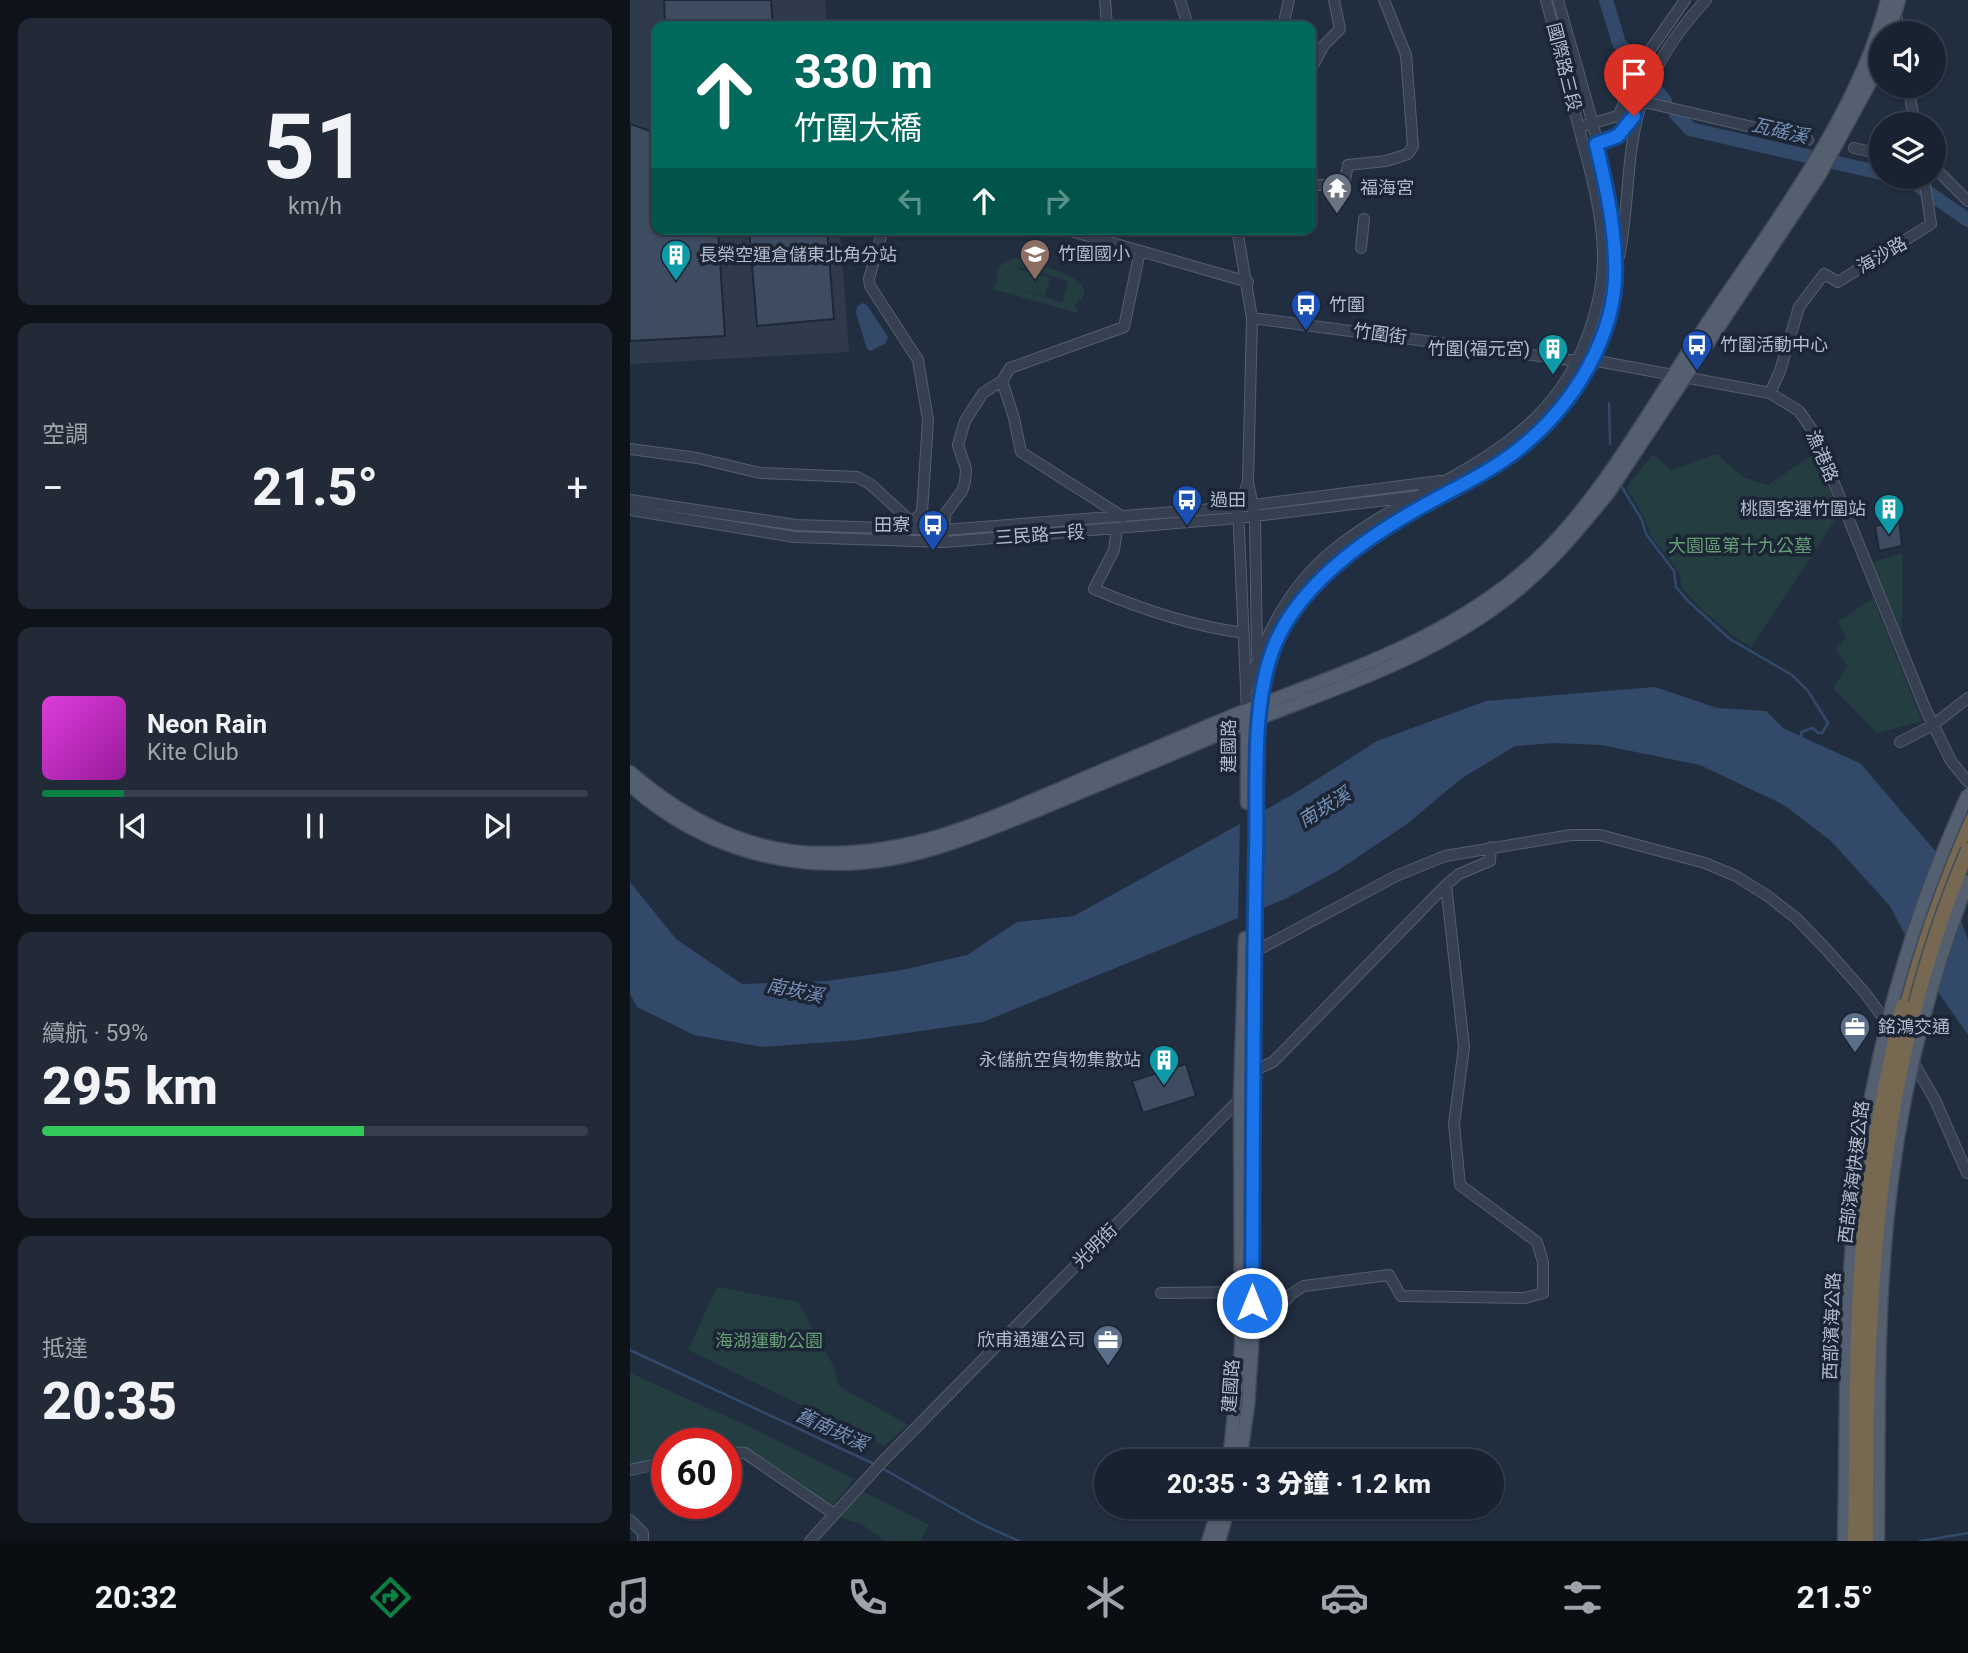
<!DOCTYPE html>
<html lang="zh-TW">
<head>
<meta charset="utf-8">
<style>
	:root { --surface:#192230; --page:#222a38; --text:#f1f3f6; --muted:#9fa4ab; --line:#373f4c; --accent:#0b8043 }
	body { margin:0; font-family:Roboto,"Noto Sans TC",sans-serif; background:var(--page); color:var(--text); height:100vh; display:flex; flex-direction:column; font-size:26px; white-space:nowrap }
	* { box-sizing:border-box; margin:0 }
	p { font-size:23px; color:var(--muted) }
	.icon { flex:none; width:38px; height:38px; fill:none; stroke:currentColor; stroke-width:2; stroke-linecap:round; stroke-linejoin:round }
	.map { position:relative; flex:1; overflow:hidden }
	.side { display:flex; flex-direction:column; gap:18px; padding:18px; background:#0e131a; width:630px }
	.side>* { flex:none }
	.banner { position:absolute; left:21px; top:21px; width:665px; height:214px; border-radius:14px; box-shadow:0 2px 5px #0004,0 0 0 2px var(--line); background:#00695c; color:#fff; overflow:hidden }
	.tools { position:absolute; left:1239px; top:21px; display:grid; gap:14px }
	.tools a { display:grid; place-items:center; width:77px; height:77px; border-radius:50%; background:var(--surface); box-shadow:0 2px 5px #0004,0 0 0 2px var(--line); font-size:35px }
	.speed { position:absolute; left:21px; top:1428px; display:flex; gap:14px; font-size:35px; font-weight:700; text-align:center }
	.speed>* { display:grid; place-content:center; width:91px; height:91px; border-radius:50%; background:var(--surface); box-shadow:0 2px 5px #0004,0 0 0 2px var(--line); line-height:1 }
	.speed .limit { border:10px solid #d22; background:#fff; color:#111 }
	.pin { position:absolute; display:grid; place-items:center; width:60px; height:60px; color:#fff; margin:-72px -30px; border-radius:50% 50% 50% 0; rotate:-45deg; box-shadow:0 0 7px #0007 }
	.pin .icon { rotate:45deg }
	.me { position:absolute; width:77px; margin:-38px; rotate:0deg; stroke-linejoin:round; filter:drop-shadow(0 0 5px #0008) }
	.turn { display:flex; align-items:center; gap:24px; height:147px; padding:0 28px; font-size:32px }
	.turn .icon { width:91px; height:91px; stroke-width:2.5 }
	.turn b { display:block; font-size:49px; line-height:60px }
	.lanes { display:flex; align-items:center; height:66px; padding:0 28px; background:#0003; justify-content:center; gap:35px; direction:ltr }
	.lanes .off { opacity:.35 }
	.big { font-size:52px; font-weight:800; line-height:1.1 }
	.side .card { flex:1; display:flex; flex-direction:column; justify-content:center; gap:10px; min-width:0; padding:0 24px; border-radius:14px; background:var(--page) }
	.side .dial { align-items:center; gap:0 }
	.dial b { font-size:91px; line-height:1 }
	.song { display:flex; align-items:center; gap:21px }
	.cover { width:84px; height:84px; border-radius:10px; background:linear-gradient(135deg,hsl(300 70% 55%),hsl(300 70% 35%)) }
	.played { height:7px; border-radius:4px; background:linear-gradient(90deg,var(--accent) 15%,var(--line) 15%) }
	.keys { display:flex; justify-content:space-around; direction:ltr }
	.heat { display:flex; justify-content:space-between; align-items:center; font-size:38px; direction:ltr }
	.charge { height:10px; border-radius:5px; background:linear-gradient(90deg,#34c759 59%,var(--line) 0) }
	.trip { position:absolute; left:464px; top:1449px; width:410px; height:70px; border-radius:35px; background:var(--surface); box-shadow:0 2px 5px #0004,0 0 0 2px var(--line); font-weight:800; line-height:70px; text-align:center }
	.tab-bar { display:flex; height:112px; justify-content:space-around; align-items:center; background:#0a0e13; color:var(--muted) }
	.tab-bar .icon { width:49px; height:49px }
	.tab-bar .active { color:var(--accent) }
	.tab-bar b { font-size:32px; color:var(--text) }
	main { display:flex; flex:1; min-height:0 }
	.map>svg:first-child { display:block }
	.airport { fill:#2f3b4d }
	.green { fill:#233d41; fill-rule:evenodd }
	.water { fill:#334969 }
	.pier { fill:#212e40 }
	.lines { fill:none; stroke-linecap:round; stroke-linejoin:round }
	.stream { stroke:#334969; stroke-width:2.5 }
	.river { stroke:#334969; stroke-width:14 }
	.building { fill:#3d4c60; stroke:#1d2737; stroke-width:2 }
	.minor-casing { stroke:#545e6e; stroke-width:12 }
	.major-casing { stroke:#3f4959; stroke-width:15 }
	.highway-casing { stroke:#414b5b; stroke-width:17 }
	.minor { stroke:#364050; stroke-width:10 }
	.major { stroke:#545f70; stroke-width:12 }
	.highway { stroke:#776852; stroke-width:14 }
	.major-bridge-casing { stroke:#3f4959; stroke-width:15; stroke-linecap:butt }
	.highway-bridge-casing { stroke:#414b5b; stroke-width:17; stroke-linecap:butt }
	.major-bridge { stroke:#545f70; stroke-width:12 }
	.highway-bridge { stroke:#776852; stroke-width:14 }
	.route-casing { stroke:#114b97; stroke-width:18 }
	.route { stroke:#1a73e8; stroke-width:12 }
	.labels { text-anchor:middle; stroke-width:7; stroke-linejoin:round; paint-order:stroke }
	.street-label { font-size:18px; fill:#b2bbcb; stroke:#1b2535 }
	.poi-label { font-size:18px; fill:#b2bbcb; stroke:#1b2535; text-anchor:start }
	.park-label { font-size:18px; fill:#669e73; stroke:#1b2535 }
	.water-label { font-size:19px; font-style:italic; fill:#7691b5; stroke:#1b2535 }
</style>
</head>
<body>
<main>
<section class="side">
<div class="card dial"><b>51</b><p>km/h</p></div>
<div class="card"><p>空調</p>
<div class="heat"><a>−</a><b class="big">21.5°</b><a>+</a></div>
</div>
<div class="card">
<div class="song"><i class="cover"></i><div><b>Neon Rain</b><p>Kite Club</p></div></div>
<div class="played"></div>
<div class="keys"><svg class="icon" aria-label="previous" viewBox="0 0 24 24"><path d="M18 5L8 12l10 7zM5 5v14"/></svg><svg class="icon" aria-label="pause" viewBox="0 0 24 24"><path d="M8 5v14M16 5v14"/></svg><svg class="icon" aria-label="next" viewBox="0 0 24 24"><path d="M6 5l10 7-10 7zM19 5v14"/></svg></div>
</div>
<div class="card"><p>續航 · 59%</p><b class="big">295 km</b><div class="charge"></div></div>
<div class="card"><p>抵達</p><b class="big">20:35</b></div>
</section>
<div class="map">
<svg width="1338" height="1541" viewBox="0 0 1338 1541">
	<rect width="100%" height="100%" fill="#212e40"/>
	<path class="airport" d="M0,0H195L197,26H26V229H210L219,352L0,364Z"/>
	<path class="green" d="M386,258C400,263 484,279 443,306L448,308L447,313L363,289L364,284H368C363,270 371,261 386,258ZM388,266L438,281L432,302L382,288L415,296L420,278L388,269Z
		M1185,453L1209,514L1121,647L1102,635L1072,610L1052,588L1049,572L1022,538L1015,519L996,488L1023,454L1041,470L1086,454L1115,478L1138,485Z
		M1272,553V634L1241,563Z
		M1243,598L1292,721L1247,733L1203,688L1217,666L1205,649L1216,638L1208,622Z
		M87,1287L168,1302L203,1365L209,1386L278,1425L254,1446L58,1350Z
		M0,1373L118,1426L224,1479L202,1506L115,1450L96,1449V1444H37V1459L0,1465Z
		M232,1491L299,1525L290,1541H255L230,1523L206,1517Z"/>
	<path class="water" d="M232,303L237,305L258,337L256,343L241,351L237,349L226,313L227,307Z
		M1025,687L1087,708L1136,711L1153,728L1231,764L1307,853L1338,940V1035L1293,970L1260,906L1201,841L1154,805L1070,765L971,745L924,743L885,746L832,778L777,824L707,871L655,899L353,1022L228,1040L133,1047L64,1035L7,1007L0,994V882L46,939L112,984L197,981L272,970L337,955L387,922L444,916L667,792L747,741L856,701Z"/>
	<path class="pier" d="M632,808L631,912L608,922L610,820Z"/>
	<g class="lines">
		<path class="stream" d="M979,403L980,444
			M990,484L1012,520L1016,534L1044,571L1046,587L1057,600L1100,639L1162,675L1178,691L1198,723L1192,733H1188L1183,728L1171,732L1172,740
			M0,1350L244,1464
			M250,1467L349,1523L389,1541
			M1290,1541L1338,1533"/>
		<path class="river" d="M976,0L989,43L1035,101
			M1046,114L1060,129L1251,173
			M1268,177L1280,180L1338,220"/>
	</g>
	<path class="building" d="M34,0H141L143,26H35Z
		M0,124L26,133V229H88L95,336L0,341Z
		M119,229H197L204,319L127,326Z
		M1269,516L1272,546L1249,551L1245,526L1261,523V518Z
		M556,1064L566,1096L513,1113L502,1081Z"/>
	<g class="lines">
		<g class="minor-casing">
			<path id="minor" d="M475,0L477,26
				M550,0L558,26
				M1266,13L1269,33
				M653,26L659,0
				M681,69L694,45L710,29L704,0
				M1278,86L1285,124
				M997,98L1178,140
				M956,125L988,116L1016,56L1055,0
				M961,145L988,136L1008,109
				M1224,148L1251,154
				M1304,167L1338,201
				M681,185H714L718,165L756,161L778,154L783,146L776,55L754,0
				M253,229L239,279L240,286L288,360L298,420L292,512L275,531
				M434,229L618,282
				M607,229L622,318L618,482L625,517L627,654
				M731,248L734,219
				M989,257C1000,206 995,149 1013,99C1026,63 1050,28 1076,0
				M622,318L947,361L962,360L1140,393L1169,411L1183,431L1295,708L1321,761L1338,782
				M1140,393L1150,371L1169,307L1194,274L1208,282L1301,224L1294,177
				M0,449L67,458L130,473L227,477L240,484L285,525
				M0,500L166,525L314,530L608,507L810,481
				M0,510L165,537L314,542L608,518L781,497
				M292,512L314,530V533
				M493,517L391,452L384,418L372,381L380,368L494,327L510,251
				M487,529L484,550L464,589C513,610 562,626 614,633
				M314,530L315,514L332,491L335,482L336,469L328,445L335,421L353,393L372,381
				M617,690C634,637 657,589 701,552C786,481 904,462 952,350C964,321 973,290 973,258C973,214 960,170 949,128C938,86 928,43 916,0
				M630,705C636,679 639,653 653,630C676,590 713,555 752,529C837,473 921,453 966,350C978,324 986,292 986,263C984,179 950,81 928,0
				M617,710L608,507L618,483
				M1270,742L1303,725L1338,698
				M624,952L766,876L815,856L941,835H970L1075,863L1106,876L1139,897L1166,918L1195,948L1235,993L1260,1027
				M1282,1060L1305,1100L1337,1173
				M623,1071L643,1062L816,885L829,874L860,861L861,847
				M531,1293L611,1292
				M622,1303L647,1311L661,1294L674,1286L759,1275L771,1296L895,1298L913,1293V1262L907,1242L830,1185L824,1124L834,1047L816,885
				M96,1452L115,1453L204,1514
				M0,1470L37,1462
				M0,1520L13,1533V1541
				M180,1541L254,1460L613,1096"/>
		</g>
		<g class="major-casing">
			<path id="major" d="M1259,33L1269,0
				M0,772C54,819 122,854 195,853C287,853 352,822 434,787C482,766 531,746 580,725C691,678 814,646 905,561C971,499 1016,415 1066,340C1133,238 1228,118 1257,0
				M0,785C64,842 143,869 229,863C292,859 350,833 408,810C469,785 531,759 592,733C682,696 782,667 863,609C909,577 944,536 979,492L1189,176L1241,81L1251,56
				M617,803V716
				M599,1461L611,1347L610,1098L615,938
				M610,1461L618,1406L622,1348L624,935L629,718
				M578,1541L589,1507
				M589,1541L599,1507"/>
		</g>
		<g class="highway-casing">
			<path id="highway" d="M1273,1006L1309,892L1338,822"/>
		</g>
		<use href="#minor" class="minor"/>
		<use href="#major" class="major"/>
		<use href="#highway" class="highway"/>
		<g class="major-bridge-casing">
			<path id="major-bridge" d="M1214,1541C1217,1419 1213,1296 1229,1175C1245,1044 1283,914 1338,794
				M1248,1541C1249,1421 1246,1299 1262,1179C1275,1077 1301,978 1338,881"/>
		</g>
		<g class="highway-bridge-casing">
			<path id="highway-bridge" d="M1225,1541C1227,1438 1225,1334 1234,1232C1241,1155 1255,1081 1273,1006
				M1236,1541C1235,1307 1244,1068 1338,850"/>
		</g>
		<use href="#major-bridge" class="major-bridge"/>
		<use href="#highway-bridge" class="highway-bridge"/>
	</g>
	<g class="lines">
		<g class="route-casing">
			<path id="route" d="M622,1303C623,1153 623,1003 626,853C628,787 620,705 645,644C671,583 737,537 793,506C825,488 860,472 889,449C944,405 989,333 985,261C984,221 975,182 966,144L988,136L1004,116"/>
		</g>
		<use href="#route" class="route"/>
	</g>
	<defs>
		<g id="temple-pin" transform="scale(1.575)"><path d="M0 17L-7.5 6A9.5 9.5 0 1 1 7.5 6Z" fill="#6b7280" stroke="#1b2535"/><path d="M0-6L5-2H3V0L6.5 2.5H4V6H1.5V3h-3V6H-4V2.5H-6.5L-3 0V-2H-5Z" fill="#fff"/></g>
		<g id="school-pin" transform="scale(1.575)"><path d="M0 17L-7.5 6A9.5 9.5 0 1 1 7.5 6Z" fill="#8d6e63" stroke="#1b2535"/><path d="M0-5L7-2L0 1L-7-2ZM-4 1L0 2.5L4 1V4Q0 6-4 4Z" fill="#fff"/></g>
		<g id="building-pin" transform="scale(1.575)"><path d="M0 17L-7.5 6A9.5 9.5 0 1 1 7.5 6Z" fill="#0f9aa8" stroke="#1b2535"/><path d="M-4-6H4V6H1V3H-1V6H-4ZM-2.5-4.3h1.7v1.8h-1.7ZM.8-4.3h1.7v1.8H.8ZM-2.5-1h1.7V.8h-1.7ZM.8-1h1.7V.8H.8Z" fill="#fff"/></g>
		<g id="bus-pin" transform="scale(1.575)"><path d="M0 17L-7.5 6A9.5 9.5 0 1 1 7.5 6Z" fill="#1a4fb4" stroke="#1b2535"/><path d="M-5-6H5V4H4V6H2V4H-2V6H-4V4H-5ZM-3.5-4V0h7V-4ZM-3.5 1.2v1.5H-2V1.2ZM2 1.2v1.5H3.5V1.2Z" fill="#fff"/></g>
		<g id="office-pin" transform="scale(1.575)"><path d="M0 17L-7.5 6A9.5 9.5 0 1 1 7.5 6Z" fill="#5c6f8a" stroke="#1b2535"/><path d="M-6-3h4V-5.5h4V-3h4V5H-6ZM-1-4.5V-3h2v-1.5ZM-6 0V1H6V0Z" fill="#fff"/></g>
	</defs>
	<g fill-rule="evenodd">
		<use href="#temple-pin" x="707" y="188"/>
		<use href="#school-pin" x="405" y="254"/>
		<use href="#building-pin" x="46" y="255"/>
		<use href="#bus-pin" x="676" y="305"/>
		<use href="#bus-pin" x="1067" y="345"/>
		<use href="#building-pin" x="923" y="349"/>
		<use href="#bus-pin" x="557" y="500"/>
		<use href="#building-pin" x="1259" y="509"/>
		<use href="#bus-pin" x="303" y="525"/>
		<use href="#office-pin" x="1225" y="1027"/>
		<use href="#building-pin" x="534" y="1060"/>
		<use href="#office-pin" x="478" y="1340"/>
	</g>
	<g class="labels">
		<g class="street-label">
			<text transform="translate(934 67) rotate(76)" y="6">國際路三段</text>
			<text transform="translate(1252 255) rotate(-30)" y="6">海沙路</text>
			<text transform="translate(750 334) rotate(8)" y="6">竹圍街</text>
			<text transform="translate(1192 456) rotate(67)" y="6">漁港路</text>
			<text transform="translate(410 535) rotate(-4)" y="6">三民路一段</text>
			<text transform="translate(599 746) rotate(-90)" y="6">建國路</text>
			<text transform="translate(1224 1172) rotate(-83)" y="6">西部濱海快速公路</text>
			<text transform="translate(465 1246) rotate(-45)" y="6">光明街</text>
			<text transform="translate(1202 1326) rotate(-88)" y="6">西部濱海公路</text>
			<text transform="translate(601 1386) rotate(-86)" y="6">建國路</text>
		</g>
		<g class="poi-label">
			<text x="730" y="194">福海宮</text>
			<text x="428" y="260">竹圍國小</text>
			<text x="69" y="261">長榮空運倉儲東北角分站</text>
			<text x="699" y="311">竹圍</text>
			<text x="1090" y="351">竹圍活動中心</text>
			<text x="900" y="355" text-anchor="end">竹圍(福元宮)</text>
			<text x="580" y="506">過田</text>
			<text x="1236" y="515" text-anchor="end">桃園客運竹圍站</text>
			<text x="280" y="531" text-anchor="end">田寮</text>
			<text x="1248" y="1033">銘鴻交通</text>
			<text x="511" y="1066" text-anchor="end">永儲航空貨物集散站</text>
			<text x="455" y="1346" text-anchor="end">欣甫通運公司</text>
		</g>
		<g class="park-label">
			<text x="1110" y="552">大園區第十九公墓</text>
			<text x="139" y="1347">海湖運動公園</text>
		</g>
		<g class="water-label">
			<text transform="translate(1150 130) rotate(13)" y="7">瓦磘溪</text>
			<text transform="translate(694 807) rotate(-32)" y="7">南崁溪</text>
			<text transform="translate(165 990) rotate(12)" y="7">南崁溪</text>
			<text transform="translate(202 1429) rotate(25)" y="7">舊南崁溪</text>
		</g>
	</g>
</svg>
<div class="tools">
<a><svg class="icon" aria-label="sound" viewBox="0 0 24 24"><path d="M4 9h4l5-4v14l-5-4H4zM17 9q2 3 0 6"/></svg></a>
<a><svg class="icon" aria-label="layers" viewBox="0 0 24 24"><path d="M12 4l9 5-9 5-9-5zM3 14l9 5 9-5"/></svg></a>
</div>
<div class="speed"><div class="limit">60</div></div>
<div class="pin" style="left:1004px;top:116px;background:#d93025"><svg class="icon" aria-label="arrive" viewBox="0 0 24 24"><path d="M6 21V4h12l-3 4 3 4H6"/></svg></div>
<svg class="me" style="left:622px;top:1303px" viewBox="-20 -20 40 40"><circle r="17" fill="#1a73e8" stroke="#fff" stroke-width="3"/><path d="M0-11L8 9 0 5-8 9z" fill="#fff"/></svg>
<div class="trip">20:35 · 3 分鐘 · 1.2 km</div>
<div class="banner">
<div class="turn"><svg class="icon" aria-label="ahead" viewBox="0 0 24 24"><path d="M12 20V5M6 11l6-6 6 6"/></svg><div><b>330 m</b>竹圍大橋</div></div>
<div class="lanes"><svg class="icon off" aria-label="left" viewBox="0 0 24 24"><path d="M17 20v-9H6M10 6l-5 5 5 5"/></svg><svg class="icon" aria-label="ahead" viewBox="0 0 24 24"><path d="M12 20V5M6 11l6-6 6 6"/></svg><svg class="icon off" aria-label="right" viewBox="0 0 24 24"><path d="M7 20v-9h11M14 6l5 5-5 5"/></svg></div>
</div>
</div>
</main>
<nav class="tab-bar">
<b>20:32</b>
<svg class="icon active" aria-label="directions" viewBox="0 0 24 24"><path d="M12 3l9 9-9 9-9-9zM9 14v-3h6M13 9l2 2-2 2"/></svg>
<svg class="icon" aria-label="music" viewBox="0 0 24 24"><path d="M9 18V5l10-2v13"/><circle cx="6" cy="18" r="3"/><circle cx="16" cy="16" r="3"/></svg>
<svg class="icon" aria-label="phone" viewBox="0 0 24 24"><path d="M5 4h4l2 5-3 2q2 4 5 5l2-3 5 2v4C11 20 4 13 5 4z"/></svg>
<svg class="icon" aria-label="climate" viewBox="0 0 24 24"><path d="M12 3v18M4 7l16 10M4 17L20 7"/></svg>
<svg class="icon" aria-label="car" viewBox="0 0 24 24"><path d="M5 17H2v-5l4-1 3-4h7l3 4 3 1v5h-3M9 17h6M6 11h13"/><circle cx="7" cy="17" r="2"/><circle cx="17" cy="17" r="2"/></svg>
<svg class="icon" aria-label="filters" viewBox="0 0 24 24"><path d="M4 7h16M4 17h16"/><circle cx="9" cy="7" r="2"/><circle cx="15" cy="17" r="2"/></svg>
<b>21.5°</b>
</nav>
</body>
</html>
